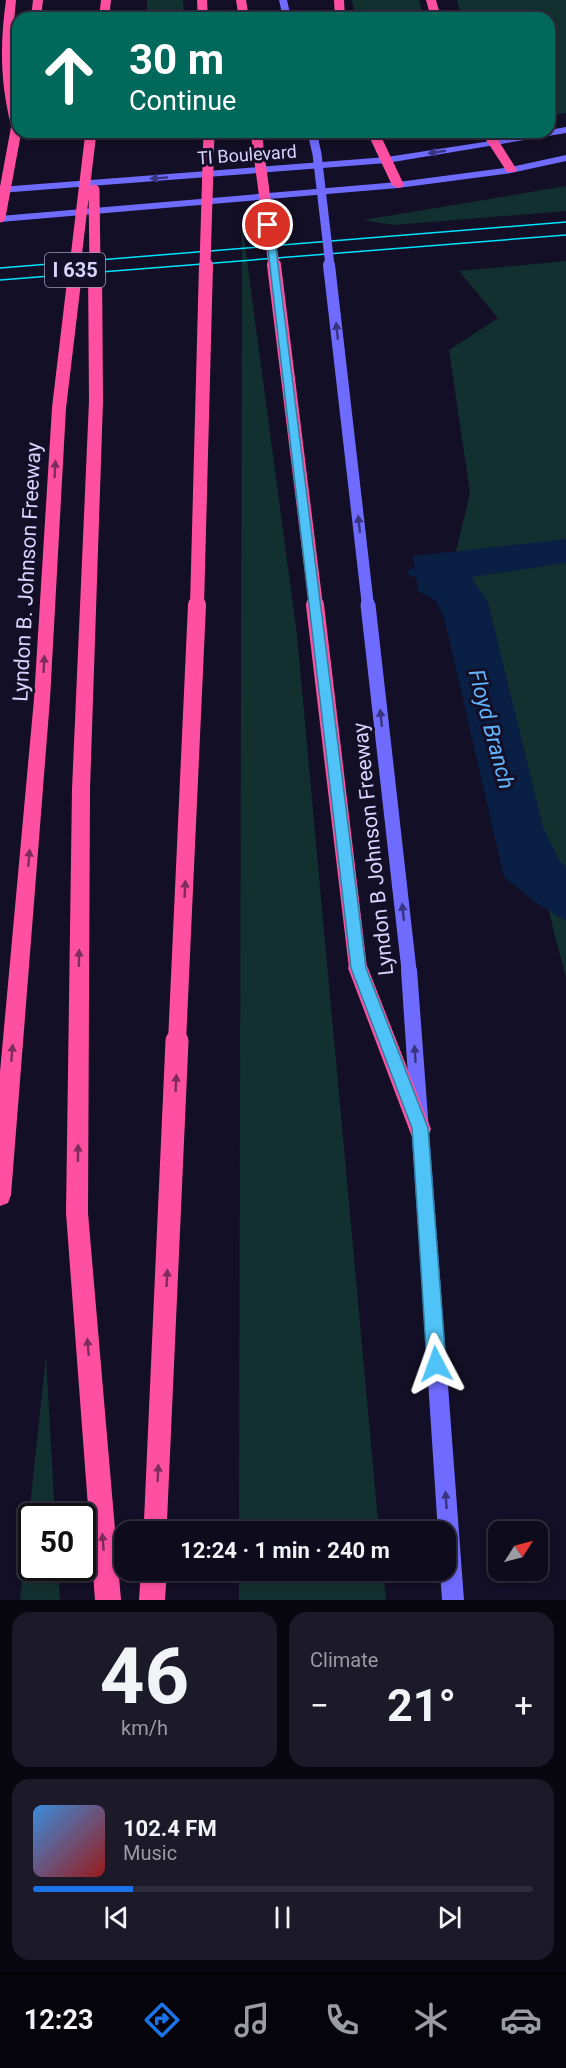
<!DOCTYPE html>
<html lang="en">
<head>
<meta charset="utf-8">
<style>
	:root { --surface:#0e0b1c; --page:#1c1929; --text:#f1f3f6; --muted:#9b9ba3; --line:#2e2b3b; --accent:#1a73e8 }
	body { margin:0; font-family:Roboto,sans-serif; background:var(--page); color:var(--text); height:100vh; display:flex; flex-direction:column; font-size:22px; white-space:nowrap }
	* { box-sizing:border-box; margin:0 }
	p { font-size:20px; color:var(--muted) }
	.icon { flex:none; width:33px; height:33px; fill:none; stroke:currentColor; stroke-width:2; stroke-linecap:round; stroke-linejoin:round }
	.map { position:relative; height:1600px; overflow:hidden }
	.drawer { display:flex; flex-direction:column; gap:12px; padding:12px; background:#08060f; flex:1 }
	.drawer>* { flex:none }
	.hud { position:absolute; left:12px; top:12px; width:543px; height:126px; border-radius:18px; box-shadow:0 3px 9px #0003,0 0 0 2px var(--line); background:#00695c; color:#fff; overflow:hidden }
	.needle { width:39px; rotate:54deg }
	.controls { position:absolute; left:488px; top:1521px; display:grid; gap:12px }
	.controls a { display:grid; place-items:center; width:60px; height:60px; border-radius:12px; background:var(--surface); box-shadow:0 3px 9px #0003,0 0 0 2px var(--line); font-size:30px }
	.speed { position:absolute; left:18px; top:1503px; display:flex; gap:12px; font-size:30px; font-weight:700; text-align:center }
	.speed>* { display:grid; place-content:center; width:78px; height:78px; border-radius:50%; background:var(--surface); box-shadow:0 3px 9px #0003,0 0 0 2px var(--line); line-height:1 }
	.speed .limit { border:3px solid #111; border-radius:9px; background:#fff; color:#111 }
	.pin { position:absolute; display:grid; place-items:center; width:51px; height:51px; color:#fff; margin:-26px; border:3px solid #fff; border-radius:50%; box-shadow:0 2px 6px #0007 }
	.me { position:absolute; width:66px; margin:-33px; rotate:356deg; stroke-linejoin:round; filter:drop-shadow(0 0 4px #0008) }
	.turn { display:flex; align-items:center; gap:21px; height:126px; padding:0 18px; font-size:27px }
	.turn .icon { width:78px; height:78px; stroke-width:2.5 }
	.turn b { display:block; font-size:42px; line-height:51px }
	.big { font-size:45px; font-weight:700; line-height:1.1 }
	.drawer .card { flex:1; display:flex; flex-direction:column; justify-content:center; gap:9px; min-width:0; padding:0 21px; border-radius:18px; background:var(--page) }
	.drawer .dial { align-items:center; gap:0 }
	.dial b { font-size:78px; line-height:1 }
	.song { display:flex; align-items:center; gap:18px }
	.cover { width:72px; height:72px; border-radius:9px; background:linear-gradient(135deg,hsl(210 70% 55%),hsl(0 70% 35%)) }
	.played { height:6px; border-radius:3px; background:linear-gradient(90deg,var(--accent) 20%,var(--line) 20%) }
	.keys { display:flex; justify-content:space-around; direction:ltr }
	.heat { display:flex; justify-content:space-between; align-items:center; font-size:33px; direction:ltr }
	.drawer .tiles { flex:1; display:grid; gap:12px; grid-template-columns:1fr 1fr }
	.card:last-child { grid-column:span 2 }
	.trip { position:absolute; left:114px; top:1521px; width:342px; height:60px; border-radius:18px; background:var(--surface); box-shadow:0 3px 9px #0003,0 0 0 2px var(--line); font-weight:700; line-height:60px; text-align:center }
	.menu { display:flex; height:96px; justify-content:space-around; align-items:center; background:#06040b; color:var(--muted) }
	.menu .icon { width:42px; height:42px }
	.menu .selected { color:var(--accent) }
	.menu b { font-size:27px; color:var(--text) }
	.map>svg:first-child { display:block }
	.green { fill:#12302f }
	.water { fill:#0a1f44 }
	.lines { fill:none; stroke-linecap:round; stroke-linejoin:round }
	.stream { fill:#0a1f44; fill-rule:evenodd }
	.secondary { fill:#6f6bff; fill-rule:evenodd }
	.highway { fill:#ff4fa3; fill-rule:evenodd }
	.tram { stroke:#00e5ff; stroke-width:1.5 }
	.secondary-bridge-far2 { stroke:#6f6bff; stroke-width:9 }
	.secondary-bridge-far1 { stroke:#6f6bff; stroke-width:12 }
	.secondary-bridge { stroke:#6f6bff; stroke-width:15 }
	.highway-bridge-far3 { stroke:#ff4fa3; stroke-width:11 }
	.highway-bridge-far2 { stroke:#ff4fa3; stroke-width:14 }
	.highway-bridge-far1 { stroke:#ff4fa3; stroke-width:18 }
	.highway-bridge { stroke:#ff4fa3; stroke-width:23 }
	.oneway { fill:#38347d }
	.oneway2 { fill:#7d2c5e }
	.route { fill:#4fc3f7; stroke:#337fa1; stroke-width:1.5 }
	.labels { text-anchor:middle; stroke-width:6; stroke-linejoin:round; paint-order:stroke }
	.far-street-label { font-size:18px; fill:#d9d4ff; stroke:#130f26 }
	.shield { fill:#130f26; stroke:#9e99be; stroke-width:1.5 }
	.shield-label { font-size:20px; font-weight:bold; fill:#d9d4ff }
	.street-label { font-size:21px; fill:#d9d4ff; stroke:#130f26 }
	.water-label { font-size:22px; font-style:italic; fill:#62b6ff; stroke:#130f26 }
</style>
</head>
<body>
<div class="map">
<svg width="566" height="1600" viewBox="0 0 566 1600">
	<rect width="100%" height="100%" fill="#130f26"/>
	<path class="green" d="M147,0H183L184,18H147Z
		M352,0H419L424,18H356Z
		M457,0H566V113L549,116V18H462Z
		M566,186V211L394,225L363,220Z
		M242,223L297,635L379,1531H239Z
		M566,261V978L456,552L470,493L449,350L498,318L459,271Z
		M46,1356L55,1516H32V1568H58L60,1600H20Z
		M239,1571H383L386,1600H239Z"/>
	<path class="water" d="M566,539V563L471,577L488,602L543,827L561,863L566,866V921L535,902L504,877L444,617L435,600L418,591L413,556Z"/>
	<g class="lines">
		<path class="stream" d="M412,568L436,574L437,577L432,581L408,575L407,572Z"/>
		<path class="secondary" d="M279,0H287L291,18H283Z
			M566,127V133L387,163L0,193V187L387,157L549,132V130Z
			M566,155V161L511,173L398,188L0,222V216L398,182L511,167Z
			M409,962L415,965L417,970L464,1600H442L440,1570H446V1532H438L401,970L403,965Z"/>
		<path class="highway" d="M6,0H16L10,63L18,110L17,128L11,125C0,82 0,44 6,0Z
			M33,0H43L41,18H31Z
			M101,0H111L109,18H99Z
			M197,0H207L208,18H198Z
			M236,0H246L249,18H239Z
			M334,0H344L345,18H335Z
			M426,0H436L441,18H431Z
			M367,132H379L404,185L402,187L398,188L392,185Z
			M481,132H493L517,170L515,172H507Z
			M96,396L103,401L90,789L88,1213L121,1600H95L66,1213L72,789L89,401Z
			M59,403L66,408L50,699L11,1195L8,1203L0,1206V1072L34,699L52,408Z
			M358,959L365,961L368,968L431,1129L428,1137L420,1140L412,1137L348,968L351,961Z
			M141,1570H167L165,1600H139Z"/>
		<path class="tram" d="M0,268L566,222
			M0,280L566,235"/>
		<path class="secondary-bridge-far2" d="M312,132L317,154L330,266"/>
		<path class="secondary-bridge-far1" d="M329,265L368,606"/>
		<path class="secondary-bridge" d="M368,605L409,970"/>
		<path class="highway-bridge-far3" d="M256,132L274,266
			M94,190L95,266
			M0,217L17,125
			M75,266L91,132
			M205,266L209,132"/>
		<path class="highway-bridge-far2" d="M95,265L96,401
			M274,265L316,606
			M59,408L76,265
			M197,606L206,265"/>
		<path class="highway-bridge-far1" d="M315,605L358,968
			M177,1042L197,605"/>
		<path class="highway-bridge" d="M155,1532L177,1041"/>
	</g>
	<defs><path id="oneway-solid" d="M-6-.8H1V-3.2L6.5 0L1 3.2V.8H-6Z" transform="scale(1.5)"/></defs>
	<g class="oneway">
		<use href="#oneway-solid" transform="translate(437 152) rotate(171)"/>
		<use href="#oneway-solid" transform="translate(159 178) rotate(176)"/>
		<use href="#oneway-solid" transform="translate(337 331) rotate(-96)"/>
		<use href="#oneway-solid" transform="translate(359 524) rotate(-96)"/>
		<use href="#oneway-solid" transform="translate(381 718) rotate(-96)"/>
		<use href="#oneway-solid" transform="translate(403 912) rotate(-96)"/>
		<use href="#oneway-solid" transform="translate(415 1054) rotate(-94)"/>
		<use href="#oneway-solid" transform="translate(446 1500) rotate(-94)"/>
	</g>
	<g class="oneway2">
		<use href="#oneway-solid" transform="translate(55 469) rotate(-87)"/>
		<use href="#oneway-solid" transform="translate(44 664) rotate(-87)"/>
		<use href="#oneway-solid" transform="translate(29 858) rotate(-85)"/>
		<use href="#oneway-solid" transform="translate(185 889) rotate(-87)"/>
		<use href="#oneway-solid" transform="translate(79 958) rotate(-89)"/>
		<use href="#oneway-solid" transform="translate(12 1053) rotate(-85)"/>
		<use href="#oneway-solid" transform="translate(176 1083) rotate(-87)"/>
		<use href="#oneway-solid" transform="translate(78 1153) rotate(-89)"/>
		<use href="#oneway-solid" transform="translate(167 1278) rotate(-87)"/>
		<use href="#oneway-solid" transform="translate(88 1347) rotate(-95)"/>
		<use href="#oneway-solid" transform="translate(158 1473) rotate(-87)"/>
		<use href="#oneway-solid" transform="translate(103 1542) rotate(-95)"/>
	</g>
	<path class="route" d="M265,223L273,225L366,968L428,1128L446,1364L443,1371L436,1373L430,1371L427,1364L412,1128L351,968Z"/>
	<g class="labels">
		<g class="far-street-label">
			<text transform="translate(247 155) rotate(-4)" y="6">TI Boulevard</text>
		</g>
		<rect class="shield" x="45" y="253" width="60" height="34" rx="4.5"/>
		<g class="shield-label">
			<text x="75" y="277">I 635</text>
		</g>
		<g class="street-label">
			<text transform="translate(27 572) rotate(-87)" y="7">Lyndon B. Johnson Freeway</text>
			<text transform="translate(373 849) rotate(-96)" y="7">Lyndon B Johnson Freeway</text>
		</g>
		<g class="water-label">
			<text transform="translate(492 729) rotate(75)" y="8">Floyd Branch</text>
		</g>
	</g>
</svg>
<div class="controls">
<a><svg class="needle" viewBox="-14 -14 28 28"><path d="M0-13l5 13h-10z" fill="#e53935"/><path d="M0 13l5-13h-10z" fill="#9b9ba3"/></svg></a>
</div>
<div class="speed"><div class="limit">50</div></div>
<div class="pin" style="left:268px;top:225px;background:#d93025"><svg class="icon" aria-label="arrive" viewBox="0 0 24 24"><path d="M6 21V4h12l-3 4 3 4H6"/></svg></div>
<svg class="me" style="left:436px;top:1364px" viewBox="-20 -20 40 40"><path d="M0-17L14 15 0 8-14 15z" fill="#4fc3f7" stroke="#fff" stroke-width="4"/></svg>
<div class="trip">12:24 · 1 min · 240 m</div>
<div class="hud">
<div class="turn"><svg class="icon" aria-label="ahead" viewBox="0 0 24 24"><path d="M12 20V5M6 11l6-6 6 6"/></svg><div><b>30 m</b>Continue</div></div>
</div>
</div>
<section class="drawer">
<div class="tiles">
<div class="card dial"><b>46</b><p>km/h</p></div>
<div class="card"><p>Climate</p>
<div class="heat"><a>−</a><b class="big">21°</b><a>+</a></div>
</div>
<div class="card">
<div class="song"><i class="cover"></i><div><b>102.4 FM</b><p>Music</p></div></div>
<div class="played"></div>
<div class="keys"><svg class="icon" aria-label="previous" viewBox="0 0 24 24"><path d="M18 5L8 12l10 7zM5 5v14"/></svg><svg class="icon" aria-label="pause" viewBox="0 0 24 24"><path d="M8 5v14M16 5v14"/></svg><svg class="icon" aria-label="next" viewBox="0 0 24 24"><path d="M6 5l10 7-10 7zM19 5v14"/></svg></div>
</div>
</div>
</section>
<nav class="menu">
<b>12:23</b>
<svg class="icon selected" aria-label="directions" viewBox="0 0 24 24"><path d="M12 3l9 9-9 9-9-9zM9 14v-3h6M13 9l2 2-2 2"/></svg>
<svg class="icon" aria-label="music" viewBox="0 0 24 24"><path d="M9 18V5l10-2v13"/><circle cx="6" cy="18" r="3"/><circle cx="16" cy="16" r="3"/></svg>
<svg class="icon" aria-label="phone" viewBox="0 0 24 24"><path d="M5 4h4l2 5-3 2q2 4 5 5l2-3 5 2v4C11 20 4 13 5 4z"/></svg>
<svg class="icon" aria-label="climate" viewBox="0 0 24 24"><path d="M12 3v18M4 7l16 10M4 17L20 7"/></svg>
<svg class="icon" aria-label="car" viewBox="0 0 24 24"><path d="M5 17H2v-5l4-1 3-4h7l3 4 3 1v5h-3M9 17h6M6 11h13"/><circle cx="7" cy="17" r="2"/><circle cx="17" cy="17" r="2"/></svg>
</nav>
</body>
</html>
